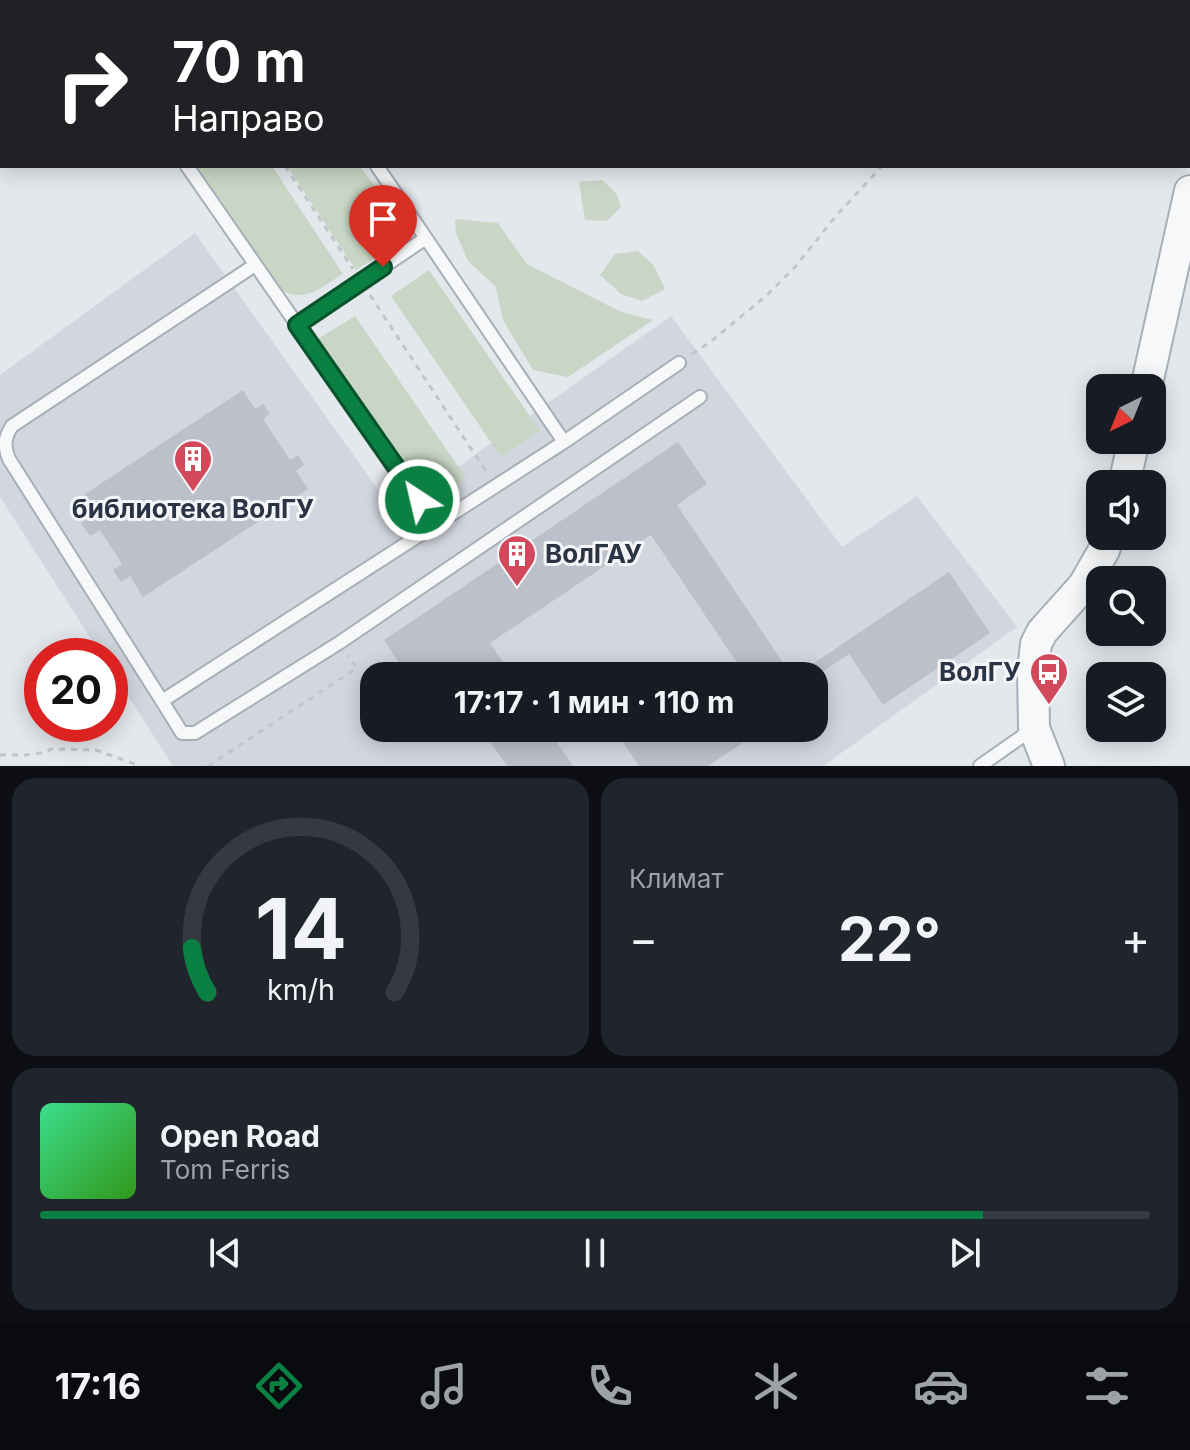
<!DOCTYPE html>
<html lang="ru">
<head>
<meta charset="utf-8">
<style>
	:root { --surface:#171b24; --page:#20242c; --text:#f1f3f6; --muted:#9ea1a6; --line:#363941; --accent:#0b8043 }
	body { margin:0; font-family:Inter,sans-serif; background:var(--page); color:var(--text); height:100vh; display:flex; flex-direction:column; font-size:30px; white-space:nowrap }
	* { box-sizing:border-box; margin:0 }
	p { font-size:26px; color:var(--muted) }
	.icon { flex:none; width:44px; height:44px; fill:none; stroke:currentColor; stroke-width:2; stroke-linecap:round; stroke-linejoin:round }
	.map { position:relative; height:766px; overflow:hidden }
	.sheet { display:flex; flex-direction:column; gap:12px; padding:12px; background:#0d0f14; flex:1 }
	.sheet>* { flex:none }
	.guide { position:absolute; left:0px; top:0px; width:1190px; height:168px; box-shadow:0 4px 20px #0003; background:#202124; color:#fff; overflow:hidden }
	.needle { width:52px; rotate:223deg }
	.controls { position:absolute; left:1086px; top:374px; display:grid; gap:16px }
	.controls a { display:grid; place-items:center; width:80px; height:80px; border-radius:16px; background:var(--surface); box-shadow:0 4px 20px #0003; font-size:40px }
	.speed { position:absolute; left:24px; top:638px; display:flex; gap:16px; font-size:40px; font-weight:700; text-align:center }
	.speed>* { display:grid; place-content:center; width:104px; height:104px; border-radius:50%; background:var(--surface); box-shadow:0 4px 20px #0003; line-height:1 }
	.speed .limit { border:12px solid #d22; background:#fff; color:#111 }
	.pin { position:absolute; display:grid; place-items:center; width:68px; height:68px; color:#fff; margin:-82px -34px; border-radius:50% 50% 50% 0; rotate:-45deg; box-shadow:0 0 8px #0007 }
	.pin .icon { rotate:45deg }
	.me { position:absolute; width:88px; margin:-44px; rotate:325deg; stroke-linejoin:round; filter:drop-shadow(0 0 6px #0008) }
	.turn { display:flex; align-items:center; gap:28px; height:168px; padding:0 40px; font-size:36px }
	.turn .icon { width:104px; height:104px; stroke-width:2.5 }
	.turn b { display:block; font-size:56px; line-height:68px }
	.big { font-size:60px; font-weight:700; line-height:1.1 }
	.sheet .widget { flex:1; display:flex; flex-direction:column; justify-content:center; gap:12px; min-width:0; padding:0 28px; border-radius:24px; background:var(--page) }
	.sheet .dial { align-items:center; gap:0 }
	.dial svg { height:208px; overflow:visible; fill:none; stroke:var(--line); stroke-width:7; stroke-linecap:round; text-anchor:middle }
	.dial text { fill:var(--text); stroke:none }
	.song { display:flex; align-items:center; gap:24px }
	.cover { width:96px; height:96px; border-radius:12px; background:linear-gradient(135deg,hsl(150 70% 55%),hsl(110 70% 35%)) }
	.played { height:8px; border-radius:4px; background:linear-gradient(90deg,var(--accent) 85%,var(--line) 85%) }
	.keys { display:flex; justify-content:space-around; direction:ltr }
	.heat { display:flex; justify-content:space-between; align-items:center; font-size:44px; direction:ltr }
	.sheet .tiles { flex:1; display:grid; gap:12px; grid-template-columns:1fr 1fr }
	.widget:last-child { grid-column:span 2 }
	.trip { position:absolute; left:360px; top:662px; width:468px; height:80px; border-radius:24px; background:var(--surface); box-shadow:0 4px 20px #0003; font-weight:700; line-height:80px; text-align:center }
	.menu { display:flex; height:128px; justify-content:space-around; align-items:center; background:#090b0e; color:var(--muted) }
	.menu .icon { width:56px; height:56px }
	.menu .on { color:var(--accent) }
	.menu b { font-size:36px; color:var(--text) }
	.map>svg:first-child { display:block }
	.built { fill:#d2d6de; fill-rule:evenodd }
	.green { fill:#c9d6c5 }
	.building { fill:#bbc0ca }
	.lines { fill:none; stroke-linecap:round; stroke-linejoin:round }
	.service-casing { stroke:#a9aeb7; stroke-width:16 }
	.tertiary-casing { stroke:#a9aeb7; stroke-width:34 }
	.path { stroke:#c2c5cb; stroke-width:3; stroke-dasharray:6 6; stroke-linecap:butt }
	.service { stroke:#f7f8fa; stroke-width:12 }
	.tertiary { stroke:#f7f8fa; stroke-width:30 }
	.route-casing { stroke:#07532c; stroke-width:20 }
	.route { stroke:#0b8043; stroke-width:14 }
	.labels { text-anchor:middle; stroke-width:6; stroke-linejoin:round; paint-order:stroke }
	.poi-label { font-size:26px; font-weight:bold; fill:#2b3445; stroke:#f4f6f9 }
</style>
</head>
<body>
<div class="map">
<svg width="1190" height="766" viewBox="0 0 1190 766">
	<rect width="100%" height="100%" fill="#e4e7ec"/>
	<path class="built" d="M195,233L394,512L671,316L842,547L917,496L1017,627L823,766H173L110,668V656H102L0,497V375ZM374,676H814V728H374Z"/>
	<path class="green" d="M195,166H272L343,274C319,289 302,306 275,286Z
		M287,166H360C377,191 413,226 382,253C375,260 364,264 356,270Z
		M602,180L617,194L621,207L607,221L585,220L579,182Z
		M455,219L498,223L527,264L621,312L653,320L568,377L533,370L503,320L496,287L468,261L456,233Z
		M638,251L654,266L665,289L642,301L621,294L600,275L615,254Z
		M429,270L540,431L501,457L391,296Z
		M355,316L466,478L426,506L313,342Z"/>
	<path class="building" d="M243,390L255,409L263,404L270,414L263,419L290,460L298,455L304,465L296,471L308,489L143,597L130,576L121,582L113,570L122,564L100,530L90,536L81,523L91,517L79,498Z
		M678,442L707,484L677,505L792,676H746L651,535L490,643L512,676H446L441,668L428,676H408L384,640Z
		M949,572L990,633L883,705L849,654L816,676H795Z
		M481,728H547L573,766H507Z
		M628,728H748L753,736L708,766H639L618,735Z"/>
	<g class="lines">
		<g class="service-casing">
			<path id="service" d="M73,0L74,2
				M265,0L266,2
				M187,166L436,525
				M377,166L564,442
				M297,325L426,238
				M679,363L564,442L162,701L182,733H195L339,643L700,397
				M162,701L9,459C4,446 4,438 12,426L255,265
				M980,766L1034,728"/>
		</g>
		<g class="tertiary-casing">
			<path id="tertiary" d="M1146,388L1190,191
				M1124,484L1134,440
				M1049,766L1034,728L1033,671L1036,644L1042,632L1084,585L1104,550L1109,536"/>
		</g>
		<path class="path" d="M176,0L177,2
			M961,2L962,0
			M285,166L353,269
			M370,295L487,473
			M692,354L709,343L766,296L795,267L836,216L882,166
			M0,755H25L41,753L52,749L96,750L140,766
			M208,766L357,668L348,656"/>
		<use href="#service" class="service"/>
		<use href="#tertiary" class="tertiary"/>
	</g>
	<g class="lines">
		<g class="route-casing">
			<path id="route" d="M383,267L297,325L419,500"/>
		</g>
		<use href="#route" class="route"/>
	</g>
	<defs>
		<g id="building-pin" transform="scale(2)"><path d="M0 17L-7.5 6A9.5 9.5 0 1 1 7.5 6Z" fill="#d1495b" stroke="#f4f6f9"/><path d="M-4-6H4V6H1V3H-1V6H-4ZM-2.5-4.3h1.7v1.8h-1.7ZM.8-4.3h1.7v1.8H.8ZM-2.5-1h1.7V.8h-1.7ZM.8-1h1.7V.8H.8Z" fill="#fff"/></g>
		<g id="bus-pin" transform="scale(2)"><path d="M0 17L-7.5 6A9.5 9.5 0 1 1 7.5 6Z" fill="#d1495b" stroke="#f4f6f9"/><path d="M-5-6H5V4H4V6H2V4H-2V6H-4V4H-5ZM-3.5-4V0h7V-4ZM-3.5 1.2v1.5H-2V1.2ZM2 1.2v1.5H3.5V1.2Z" fill="#fff"/></g>
	</defs>
	<g fill-rule="evenodd">
		<use href="#building-pin" x="193" y="459"/>
		<use href="#building-pin" x="517" y="554"/>
		<use href="#bus-pin" x="1049" y="672"/>
	</g>
	<g class="labels">
		<g class="poi-label">
			<text x="193" y="518">библиотека ВолГУ</text>
			<text x="545" y="563" text-anchor="start">ВолГАУ</text>
			<text x="1021" y="681" text-anchor="end">ВолГУ</text>
		</g>
	</g>
</svg>
<div class="controls">
<a><svg class="needle" viewBox="-14 -14 28 28"><path d="M0-13l5 13h-10z" fill="#e53935"/><path d="M0 13l5-13h-10z" fill="#9ea1a6"/></svg></a>
<a><svg class="icon" aria-label="sound" viewBox="0 0 24 24"><path d="M4 9h4l5-4v14l-5-4H4zM17 9q2 3 0 6"/></svg></a>
<a><svg class="icon" aria-label="search" viewBox="0 0 24 24"><circle cx="10" cy="10" r="6"/><path d="M15 15l6 6"/></svg></a>
<a><svg class="icon" aria-label="layers" viewBox="0 0 24 24"><path d="M12 4l9 5-9 5-9-5zM3 14l9 5 9-5"/></svg></a>
</div>
<div class="speed"><div class="limit">20</div></div>
<div class="pin" style="left:383px;top:267px;background:#d93025"><svg class="icon" aria-label="arrive" viewBox="0 0 24 24"><path d="M6 21V4h12l-3 4 3 4H6"/></svg></div>
<svg class="me" style="left:419px;top:500px" viewBox="-20 -20 40 40"><circle r="17" fill="#0b8043" stroke="#fff" stroke-width="3"/><path d="M0-11L8 9 0 5-8 9z" fill="#fff"/></svg>
<div class="trip">17:17 · 1 мин · 110 m</div>
<div class="guide">
<div class="turn"><svg class="icon" aria-label="right" viewBox="0 0 24 24"><path d="M7 20v-9h11M14 6l5 5-5 5"/></svg><div><b>70 m</b>Направо</div></div>
</div>
</div>
<section class="sheet">
<div class="tiles">
<div class="widget dial"><svg viewBox="0 0 100 80">
<path d="M14 69A42 42 0 1 1 86 69"/>
<path d="M14 69A42 42 0 0 1 8 52" stroke="#0b8043"/>
<text x="50" y="56" font-size="32" font-weight="700">14</text>
<text x="50" y="72" font-size="11">km/h</text>
</svg></div>
<div class="widget"><p>Климат</p>
<div class="heat"><a>−</a><b class="big">22°</b><a>+</a></div>
</div>
<div class="widget">
<div class="song"><i class="cover"></i><div><b>Open Road</b><p>Tom Ferris</p></div></div>
<div class="played"></div>
<div class="keys"><svg class="icon" aria-label="previous" viewBox="0 0 24 24"><path d="M18 5L8 12l10 7zM5 5v14"/></svg><svg class="icon" aria-label="pause" viewBox="0 0 24 24"><path d="M8 5v14M16 5v14"/></svg><svg class="icon" aria-label="next" viewBox="0 0 24 24"><path d="M6 5l10 7-10 7zM19 5v14"/></svg></div>
</div>
</div>
</section>
<nav class="menu">
<b>17:16</b>
<svg class="icon on" aria-label="directions" viewBox="0 0 24 24"><path d="M12 3l9 9-9 9-9-9zM9 14v-3h6M13 9l2 2-2 2"/></svg>
<svg class="icon" aria-label="music" viewBox="0 0 24 24"><path d="M9 18V5l10-2v13"/><circle cx="6" cy="18" r="3"/><circle cx="16" cy="16" r="3"/></svg>
<svg class="icon" aria-label="phone" viewBox="0 0 24 24"><path d="M5 4h4l2 5-3 2q2 4 5 5l2-3 5 2v4C11 20 4 13 5 4z"/></svg>
<svg class="icon" aria-label="climate" viewBox="0 0 24 24"><path d="M12 3v18M4 7l16 10M4 17L20 7"/></svg>
<svg class="icon" aria-label="car" viewBox="0 0 24 24"><path d="M5 17H2v-5l4-1 3-4h7l3 4 3 1v5h-3M9 17h6M6 11h13"/><circle cx="7" cy="17" r="2"/><circle cx="17" cy="17" r="2"/></svg>
<svg class="icon" aria-label="filters" viewBox="0 0 24 24"><path d="M4 7h16M4 17h16"/><circle cx="9" cy="7" r="2"/><circle cx="15" cy="17" r="2"/></svg>
</nav>
</body>
</html>
